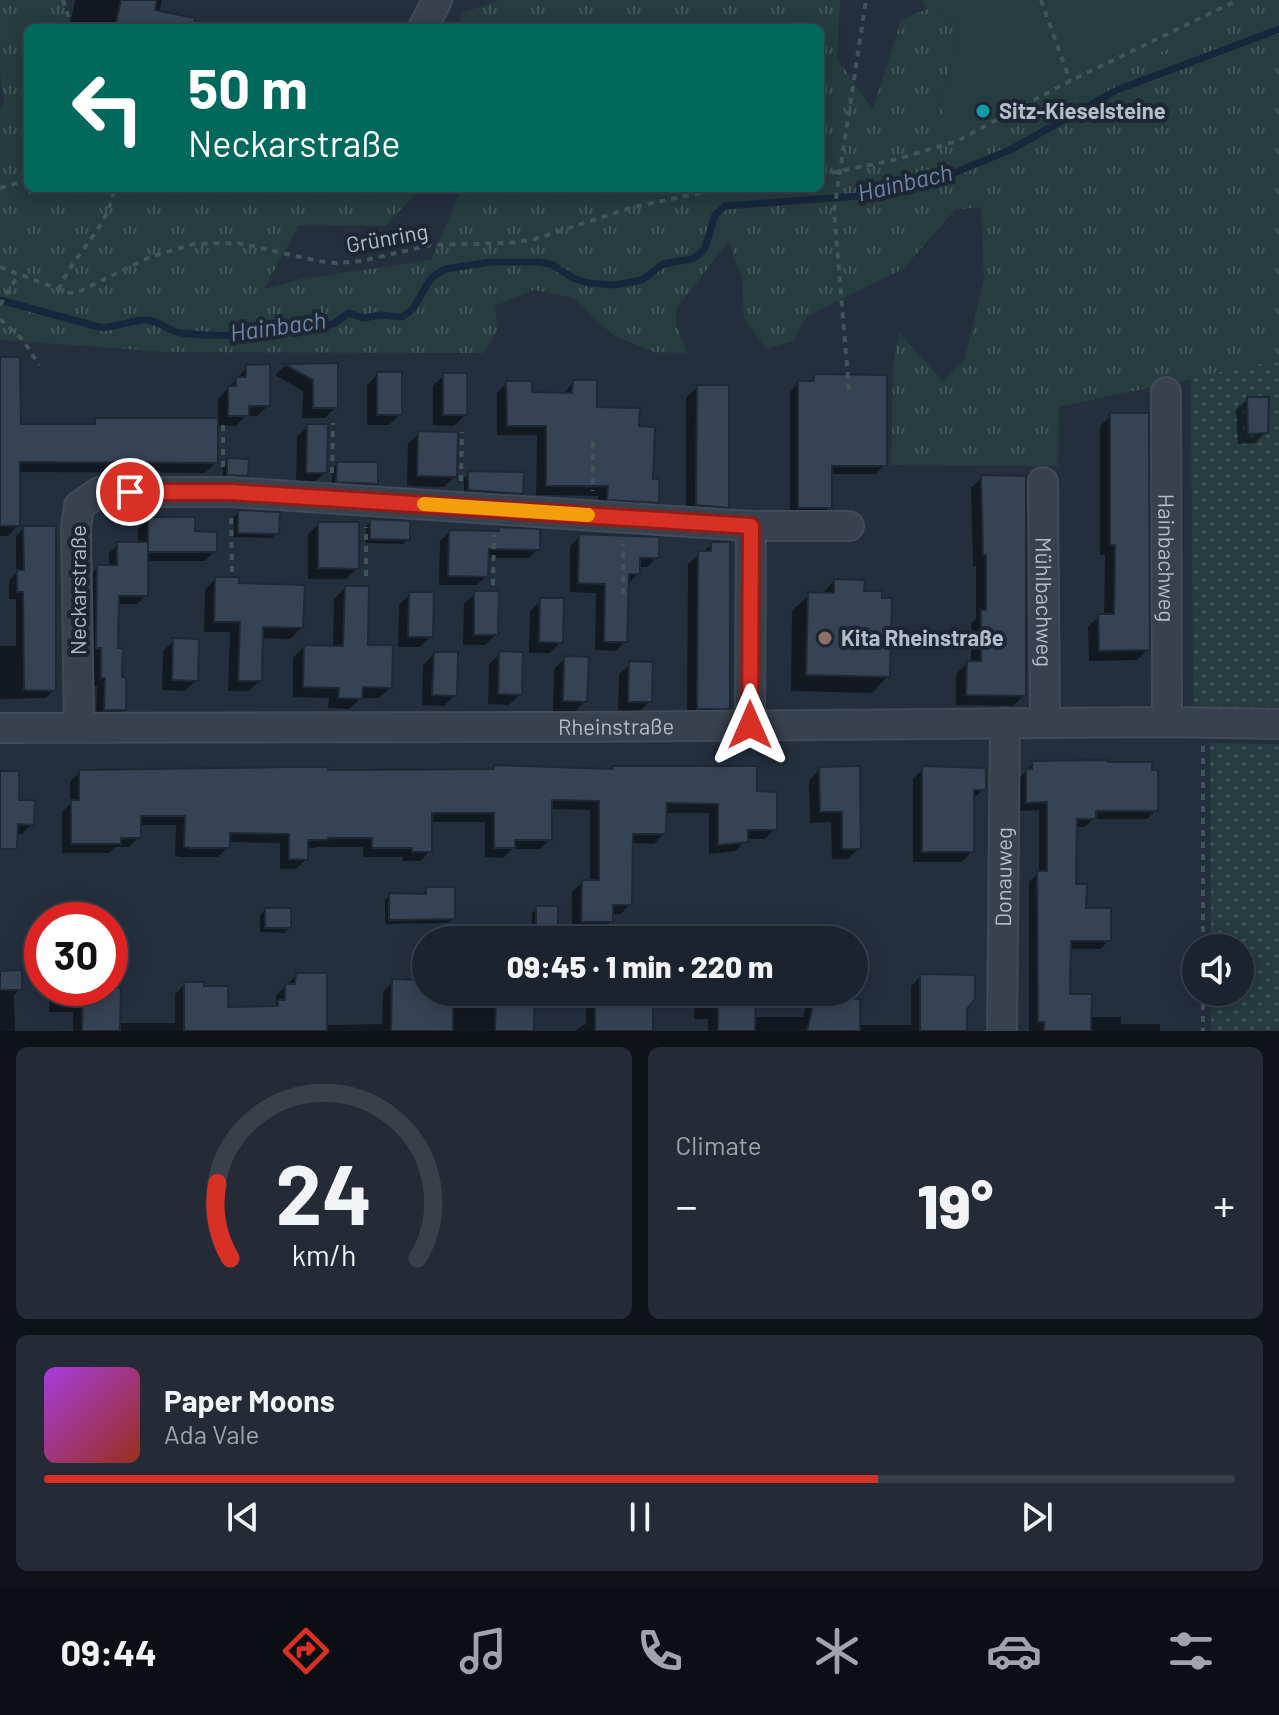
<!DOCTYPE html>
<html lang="en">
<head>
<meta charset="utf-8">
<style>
	:root { --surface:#1b232e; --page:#242b36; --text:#f1f3f6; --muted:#a0a4aa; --line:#39404a; --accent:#d93025 }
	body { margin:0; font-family:Barlow,sans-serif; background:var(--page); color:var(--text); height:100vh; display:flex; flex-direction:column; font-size:30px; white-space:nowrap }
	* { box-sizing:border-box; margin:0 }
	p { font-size:26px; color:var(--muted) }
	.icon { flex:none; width:44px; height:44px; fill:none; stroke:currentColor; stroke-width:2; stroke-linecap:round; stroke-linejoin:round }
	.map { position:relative; height:1031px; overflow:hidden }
	.panel { display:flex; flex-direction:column; gap:16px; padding:16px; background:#0f1319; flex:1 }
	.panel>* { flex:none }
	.hud { position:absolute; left:24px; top:24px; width:800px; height:168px; border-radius:12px; box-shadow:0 4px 20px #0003,0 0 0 2px var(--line); background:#00695c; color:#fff; overflow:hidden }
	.tools { position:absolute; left:1182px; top:934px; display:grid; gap:16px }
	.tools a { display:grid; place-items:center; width:72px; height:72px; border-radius:50%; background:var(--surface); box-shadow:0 4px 20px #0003,0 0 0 2px var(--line); font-size:40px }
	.speed { position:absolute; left:24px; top:902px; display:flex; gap:16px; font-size:40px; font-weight:700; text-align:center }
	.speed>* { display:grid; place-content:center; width:104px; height:104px; border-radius:50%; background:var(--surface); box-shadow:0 4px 20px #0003,0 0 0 2px var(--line); line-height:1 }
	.speed .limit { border:12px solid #d22; background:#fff; color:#111 }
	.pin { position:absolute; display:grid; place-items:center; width:68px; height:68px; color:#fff; margin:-34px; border:4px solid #fff; border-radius:50%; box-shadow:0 2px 8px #0007 }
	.me { position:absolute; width:88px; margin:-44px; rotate:0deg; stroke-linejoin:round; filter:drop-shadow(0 0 6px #0008) }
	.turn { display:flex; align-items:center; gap:28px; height:168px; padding:0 32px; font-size:36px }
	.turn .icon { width:104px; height:104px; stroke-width:2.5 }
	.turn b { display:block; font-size:56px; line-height:68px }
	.big { font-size:60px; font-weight:800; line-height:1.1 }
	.panel .widget { flex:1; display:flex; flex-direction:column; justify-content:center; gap:12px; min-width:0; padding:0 28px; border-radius:12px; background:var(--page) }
	.panel .dial { align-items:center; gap:0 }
	.dial svg { height:208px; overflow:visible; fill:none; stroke:var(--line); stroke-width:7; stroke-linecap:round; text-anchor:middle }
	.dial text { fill:var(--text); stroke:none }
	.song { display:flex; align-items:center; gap:24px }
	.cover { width:96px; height:96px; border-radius:12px; background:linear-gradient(135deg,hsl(280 70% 55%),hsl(10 70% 35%)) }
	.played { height:8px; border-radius:4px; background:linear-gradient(90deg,var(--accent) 70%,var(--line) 70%) }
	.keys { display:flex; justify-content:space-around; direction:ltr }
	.heat { display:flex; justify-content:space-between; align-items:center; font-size:44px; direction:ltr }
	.panel .tiles { flex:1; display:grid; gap:16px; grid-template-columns:1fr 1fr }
	.widget:last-child { grid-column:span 2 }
	.trip { position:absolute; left:412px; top:926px; width:456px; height:80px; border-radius:40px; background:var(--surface); box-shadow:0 4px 20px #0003,0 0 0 2px var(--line); font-weight:800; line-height:80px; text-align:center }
	.menu { display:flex; height:128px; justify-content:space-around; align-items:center; background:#0b0e12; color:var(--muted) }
	.menu .icon { width:56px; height:56px }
	.menu .on { color:var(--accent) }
	.menu b { font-size:36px; color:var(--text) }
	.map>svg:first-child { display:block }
	.grass { fill:url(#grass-tufts) }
	.park { fill:#263c3f }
	.garden { fill:url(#garden-dots) }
	.shadow { fill:#0007 }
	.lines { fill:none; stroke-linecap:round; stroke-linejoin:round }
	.stream { stroke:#17263c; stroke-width:7 }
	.building { fill:#364354; stroke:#1f2835; stroke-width:2 }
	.minor-casing { stroke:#414a57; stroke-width:32 }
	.path { stroke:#3f5557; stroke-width:4; stroke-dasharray:6 6; stroke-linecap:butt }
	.minor { stroke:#38414e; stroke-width:28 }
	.route-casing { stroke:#8d1f18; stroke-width:20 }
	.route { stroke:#d93025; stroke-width:14 }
	.slow { stroke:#f59e0b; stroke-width:14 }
	.culture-dot { fill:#0f9aa8; stroke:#1d2633; stroke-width:3 }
	.education-dot { fill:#8d6e63; stroke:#1d2633; stroke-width:3 }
	.labels { text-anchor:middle; stroke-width:8; stroke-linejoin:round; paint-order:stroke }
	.poi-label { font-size:22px; font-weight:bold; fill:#b4bcc9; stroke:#1d2633; text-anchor:start }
	.street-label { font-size:22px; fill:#b4bcc9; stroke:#1d2633 }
	.water-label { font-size:24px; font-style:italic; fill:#6d86a8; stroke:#1d2633 }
</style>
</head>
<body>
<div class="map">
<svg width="1279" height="1031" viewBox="0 0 1279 1031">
	<defs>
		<pattern id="grass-tufts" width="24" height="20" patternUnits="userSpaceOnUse" patternTransform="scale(2)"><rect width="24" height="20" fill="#263c3f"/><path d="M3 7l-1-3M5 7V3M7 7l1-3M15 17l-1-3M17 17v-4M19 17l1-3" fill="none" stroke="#435659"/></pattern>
		<pattern id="garden-dots" width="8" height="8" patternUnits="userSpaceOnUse" patternTransform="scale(2)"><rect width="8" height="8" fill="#263c3f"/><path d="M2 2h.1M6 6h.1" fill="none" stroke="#435659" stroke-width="1.8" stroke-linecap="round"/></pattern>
	</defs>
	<rect width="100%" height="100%" fill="#242f3e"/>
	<path class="grass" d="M0,0H62L71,28H28V188H412L415,194L385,226L299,225L264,289L301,279L431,260L462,188H820V28H458L462,13L500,0H840L837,59L873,109L901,20L927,9L957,22L954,54L939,106L1166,49L1266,0H1279V360L1059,407L1058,466L891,465L893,364L899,333L943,381L964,361L984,279L981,207L955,210L903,269L807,316L793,341L766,349L744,318L742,279L729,241L676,309V324L687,353L654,352L613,335L573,298L534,290L495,306L497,330L484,353L166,352L0,340V111L4,102L0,74Z"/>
	<path class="park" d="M921,0H1266L964,151L939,106L954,54L957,22L927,9Z"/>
	<path class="garden" d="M1279,360V707H1193L1191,378Z
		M1210,743L1279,744V1031H1211V992H1240V948H1211Z"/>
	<path class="shadow" d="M75,0H162L159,13L167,28H75L70,25Z
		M0,359L19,426H90L96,420H218V399L247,367L268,406L257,416H245L236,426H216V462L205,473L18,472V525L8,536H0Z
		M336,365V407L325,418H302L303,391L275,375L285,366Z
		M378,374L400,414L389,425H367V385Z
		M444,375L465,415L454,426L433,425V386Z
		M815,376L885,465L876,474H830V507L821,516H790V392L798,383H809Z
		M573,382L595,409L637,428L657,502L647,512L598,509V496L536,495L537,435H497V393L507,383L530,394L563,395Z
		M697,387L727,507L716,518L686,516V398Z
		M1247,399L1266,432L1255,443L1238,444L1236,410Z
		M1111,415L1148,649L1137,660L1089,661L1088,627L1099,616H1104L1105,555H1100V426Z
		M308,426L325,472L314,483H296L297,437Z
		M419,433L455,476L444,487L407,486L408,444Z
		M228,460L246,475L241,480L223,479V465Z
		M337,464L376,483L371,488L332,486V469Z
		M469,473L521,493L517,498L464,495V478Z
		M982,477L1024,695L1013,706L956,705V674L967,663H971V623L976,619V566H973L971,488Z
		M239,512L277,533L272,538L234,537V517Z
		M148,519L193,533L215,551L205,561H146V595L137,604H117L116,649L124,709L115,718H96L97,686H93V656H88L89,576L98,567H109V553L118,544H138V529Z
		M371,521L408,539L403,544L366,543V526Z
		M319,524L357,568L346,579H308V534Z
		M24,528L54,690L46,698L0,699V646H16V599H9V580L16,573V536Z
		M500,529L538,549L529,558H486V576L477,585H439L440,541L449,532L496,533Z
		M580,536L657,557L647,567H638V573L629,583L625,641L616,651L595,650L596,593L570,592V546Z
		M712,544L728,708L717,719H687L688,564Z
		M216,579L237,585L301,628L290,639L261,638L260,680L249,691H228L230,632H204L205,589Z
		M834,581L862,593L888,676L872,693L791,691L792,611L809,595H821Z
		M345,588L366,647L390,687L379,698H361L349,709L328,708L329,698L293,697V658L304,647L333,648L334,599Z
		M475,593L496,634L485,645H463L464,604Z
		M410,594L431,636L420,647H398L399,605Z
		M541,600L561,642L550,653H529L530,611Z
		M174,640L196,680L185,691L162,690L163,651Z
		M434,654L455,695L444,706L422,705L423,665Z
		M500,654L520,694L509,705L488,704L489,664Z
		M565,658L585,701L574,712L553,711L554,669Z
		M630,664L650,701L639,712H618L619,674Z
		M1033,763L1156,810L1147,819H1093L1085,827H1075L1074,885L1084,910L1109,940L1100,949H1069L1068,995L1090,1017H1121V1024H1160V1031H1029V882L1039,872V810L1018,811V780Z
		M495,767L755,793L775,829L765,839H746L736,851L709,854V813H665L664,834L654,844L631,843L630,904L621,914H611V921L601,931H572V892L582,882H590V810L550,809V839L540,849H512L503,858L485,857V822H430V851L420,861H403V857H363V847H318L306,849V859L296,869H280V843L228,842V847L218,857H181L175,856L176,825H139V837L129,847H115L109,853H62V812L70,804V782L80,772L491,771Z
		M858,768L859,848L848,859H832L831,822L810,823L809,780L820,769Z
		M923,768L984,789L972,800V851L962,862H913V779Z
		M0,773L32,824L22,834H0Z
		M426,889L453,918L448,923L385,924V900L390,895L422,894Z
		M537,908L556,926L551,931H532V913Z
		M265,910L289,928L284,933L260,932V915Z
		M110,963H119L118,1023H175V994L185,984L202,988L226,1009L273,1008L276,1005V996L296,975L325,1025L382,1024L383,992L393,981L426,982V992H553V996L543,1007L533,1006L532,1031H73V1012H49L50,988H110Z
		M0,973L20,989L14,995L15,1031H0Z
		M921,976L965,1008V1031H708V1019H694L695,1000L703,992H749L753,1017H803L805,1009L815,998L858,1025H911V986Z
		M586,992H651V1031H575L586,1023Z"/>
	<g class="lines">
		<path class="stream" d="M0,300L99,327C116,329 130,319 147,320C160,321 168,331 181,333C228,339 276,333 323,326L333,324L349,313L363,318L381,315L402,317L413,309L431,278L445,269L491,262H536L551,264L573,278L588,283L615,285L642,280L663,264L692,259L698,255L705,248L715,215L725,206L859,196L949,175L1012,149L1117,90L1279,29"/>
	</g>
	<path class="building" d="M121,0H157L155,10L195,18L194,28H115Z
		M0,357H20L21,424H95V418H218V463L20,462V526H0Z
		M338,363V408H313V380L284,364Z
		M270,364V406H249V416H228V386H236V377H246V365Z
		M377,372H402V415H377Z
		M443,373H467V415H443Z
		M814,374L887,375V466H832V508H798V381H814Z
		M573,380H597V407L640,408L639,426L655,427L653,479H659V503L607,500L608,486H546V426H507L506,381H532V392L572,393Z
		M697,385H729V508L696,505Z
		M1247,397H1269L1268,433L1248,434Z
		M1110,413H1149L1150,650L1099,651L1098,614H1114L1115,545H1110Z
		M307,424H328L327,473H306Z
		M418,431L458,432L457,477L417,476Z
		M227,458L249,459L248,476L227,475Z
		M337,462H378V484L336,482Z
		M468,471L524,472L523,494L468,490Z
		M981,475L1026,476V696L966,695L967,661H981V610H986V555H983Z
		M238,510L280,512L279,534L238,533Z
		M148,517H195V531L217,532V552H148Z
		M370,519L410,521V540L370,539Z
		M318,522H359V569L318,568Z
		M23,526H56V691L24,690L23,592H17V570H24Z
		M499,527L540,529V550L489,549L488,577L448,576L449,530L499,531Z
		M579,534L659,537V558H640V574H629L627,642H604L605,584L578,583Z
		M117,542H148V596H119L118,648H123L122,677L126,678V710H104L105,678H101V648H96L97,565H117Z
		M711,542H730V709H697L698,551H711Z
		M215,577H239V583L305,585L303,628L263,627L262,681H238L240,622H214Z
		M834,579L865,580L864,591H882V598H892L890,677L806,675L808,592L834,593Z
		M345,586H369L368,645H393L392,688L363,687L362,699L338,698L339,688L303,687L304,645L343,646Z
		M474,591H499L498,635H474Z
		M409,592H434L433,637H408Z
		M540,598H564L563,643L539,642Z
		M173,638L199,639L198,681L172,680Z
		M499,651L523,652L522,695L498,694Z
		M434,652H458L457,696L432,695Z
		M564,656L589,657L587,702L563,701Z
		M629,661L653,662L652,702H628Z
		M1108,760V762H1152V770H1158V811H1096V819H1077L1076,884H1087L1086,908H1111V941H1071L1070,994H1092L1091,1031H1044V1022H1038L1037,871H1047V802L1026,803V769H1032V761Z
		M494,765L613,769V766H757V791L777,792V830H748V842L718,845V804L667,803L666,834H633L632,905H613V922H581L582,880H599V801L552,800V840H515V848H494V813H432V852H412V848H372V838H328V840H308V860L289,859V834L230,833V848H191L184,847L185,816H141V838H121V844H71V800H79V770L289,767H328V770L494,769Z
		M860,766L861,849H842V812H820L819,767Z
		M922,766L986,768V790H974V852H922Z
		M0,771H19V800H35L34,825L18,824L17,849H0Z
		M426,887H455V919L389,920V893L426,894Z
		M536,906H558V927H536Z
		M265,908H291V928H265Z
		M22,970V990H0V971Z
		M296,973H327V1031H184V982H204V986H228V1007L278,1006V1000H285V984H295Z
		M920,974L975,975V999L967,1009V1031H920Z
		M392,979L426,980V992H453V1031H391Z
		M83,988H121L120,1031H82Z
		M496,992H535L534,1031H495Z
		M595,992H653V1031H595Z
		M718,992H752L751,997H756L755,1031H718Z
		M815,996L860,999V1031H807Z"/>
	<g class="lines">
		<g class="minor-casing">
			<g id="minor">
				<path d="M423,28L437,0"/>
				<path id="s1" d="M1166,392L1167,722"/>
				<path id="s2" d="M1043,482L1045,723"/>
				<path d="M751,526H849"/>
				<path id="s3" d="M0,728L576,727L1167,722L1279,724"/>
				<path d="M79,728L76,527L79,506L99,492H230L751,526L750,725"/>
				<path id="s4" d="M1002,1031L1005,723"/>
			</g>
		</g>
		<path class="path" d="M63,0L72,28
			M1041,0L1070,81
			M820,175L894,160L957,141L1070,81L1238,0
			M0,188L28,180
			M0,267L69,293L80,291L150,257L194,244L238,243L318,261L337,263L362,261L431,245L508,243L535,239L630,208L722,188
			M59,290C73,253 109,229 114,188
			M0,305L18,275
			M0,319L23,340L39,365
			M849,390L834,211L866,0
			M593,442V491
			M223,467V425
			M332,473L333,423
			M461,481L462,432
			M231,518L232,572
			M366,576V527
			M493,585L494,535
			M623,594V544
			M1203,746V948
			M1203,992V1031"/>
		<use href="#minor" class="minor"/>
	</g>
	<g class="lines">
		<g class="route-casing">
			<path id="route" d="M130,492H230L751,526L750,725"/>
		</g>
		<use href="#route" class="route"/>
		<path class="slow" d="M424,504L588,515"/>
	</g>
	<circle class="culture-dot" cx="983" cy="111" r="8"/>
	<circle class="education-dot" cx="825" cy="638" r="8"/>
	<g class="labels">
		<g class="poi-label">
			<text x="999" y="119">Sitz-Kieselsteine</text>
			<text x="841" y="646">Kita Rheinstraße</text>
		</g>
		<g class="street-label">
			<text transform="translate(387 238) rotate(-10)" y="8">Grünring</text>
			<text dy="8" stroke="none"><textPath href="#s1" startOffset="166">Hainbachweg</textPath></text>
			<text transform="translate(78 590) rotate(-90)" y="8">Neckarstraße</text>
			<text dy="8" stroke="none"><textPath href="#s2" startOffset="120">Mühlbachweg</textPath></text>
			<text dy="8" stroke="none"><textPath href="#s3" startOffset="616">Rheinstraße</textPath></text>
			<text dy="8" stroke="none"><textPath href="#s4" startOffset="154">Donauweg</textPath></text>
		</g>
		<g class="water-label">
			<text transform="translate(905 183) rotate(-13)" y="8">Hainbach</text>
			<text transform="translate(278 327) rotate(-8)" y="8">Hainbach</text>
		</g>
	</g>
</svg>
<div class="tools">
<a><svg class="icon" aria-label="sound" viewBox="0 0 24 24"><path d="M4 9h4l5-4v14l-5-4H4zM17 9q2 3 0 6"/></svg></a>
</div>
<div class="speed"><div class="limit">30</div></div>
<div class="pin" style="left:130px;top:492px;background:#d93025"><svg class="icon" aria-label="arrive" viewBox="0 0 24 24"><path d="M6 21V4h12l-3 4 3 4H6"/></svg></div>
<svg class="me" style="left:750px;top:725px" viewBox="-20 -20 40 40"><path d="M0-17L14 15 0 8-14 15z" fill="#d93025" stroke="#fff" stroke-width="4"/></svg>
<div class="trip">09:45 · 1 min · 220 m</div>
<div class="hud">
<div class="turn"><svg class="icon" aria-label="left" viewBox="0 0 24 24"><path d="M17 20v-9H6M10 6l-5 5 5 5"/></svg><div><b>50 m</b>Neckarstraße</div></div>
</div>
</div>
<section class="panel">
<div class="tiles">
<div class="widget dial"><svg viewBox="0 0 100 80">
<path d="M14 69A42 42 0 1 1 86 69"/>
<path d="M14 69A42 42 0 0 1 9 40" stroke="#d93025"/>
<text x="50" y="56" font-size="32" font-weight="700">24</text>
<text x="50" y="72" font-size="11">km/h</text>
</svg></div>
<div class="widget"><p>Climate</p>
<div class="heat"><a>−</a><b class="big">19°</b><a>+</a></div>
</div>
<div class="widget">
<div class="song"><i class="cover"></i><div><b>Paper Moons</b><p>Ada Vale</p></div></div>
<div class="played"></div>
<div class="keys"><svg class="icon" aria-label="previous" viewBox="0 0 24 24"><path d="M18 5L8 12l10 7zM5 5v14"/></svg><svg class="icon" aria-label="pause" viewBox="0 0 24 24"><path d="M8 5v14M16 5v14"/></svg><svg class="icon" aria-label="next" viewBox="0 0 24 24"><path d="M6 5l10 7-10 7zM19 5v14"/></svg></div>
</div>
</div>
</section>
<nav class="menu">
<b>09:44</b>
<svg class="icon on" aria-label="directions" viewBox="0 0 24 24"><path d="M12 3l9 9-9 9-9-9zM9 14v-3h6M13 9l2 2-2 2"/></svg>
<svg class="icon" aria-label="music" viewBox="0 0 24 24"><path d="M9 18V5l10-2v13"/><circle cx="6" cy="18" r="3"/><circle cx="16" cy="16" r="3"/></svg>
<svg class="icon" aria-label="phone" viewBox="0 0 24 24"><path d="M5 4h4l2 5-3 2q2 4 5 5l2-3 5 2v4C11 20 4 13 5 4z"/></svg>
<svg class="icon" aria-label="climate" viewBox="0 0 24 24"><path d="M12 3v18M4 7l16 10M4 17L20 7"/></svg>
<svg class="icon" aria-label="car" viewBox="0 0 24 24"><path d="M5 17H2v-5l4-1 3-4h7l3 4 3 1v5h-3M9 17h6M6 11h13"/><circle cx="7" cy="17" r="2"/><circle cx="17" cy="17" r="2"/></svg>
<svg class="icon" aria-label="filters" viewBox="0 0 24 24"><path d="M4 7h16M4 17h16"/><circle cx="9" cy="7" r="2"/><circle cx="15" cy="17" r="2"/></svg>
</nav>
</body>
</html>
